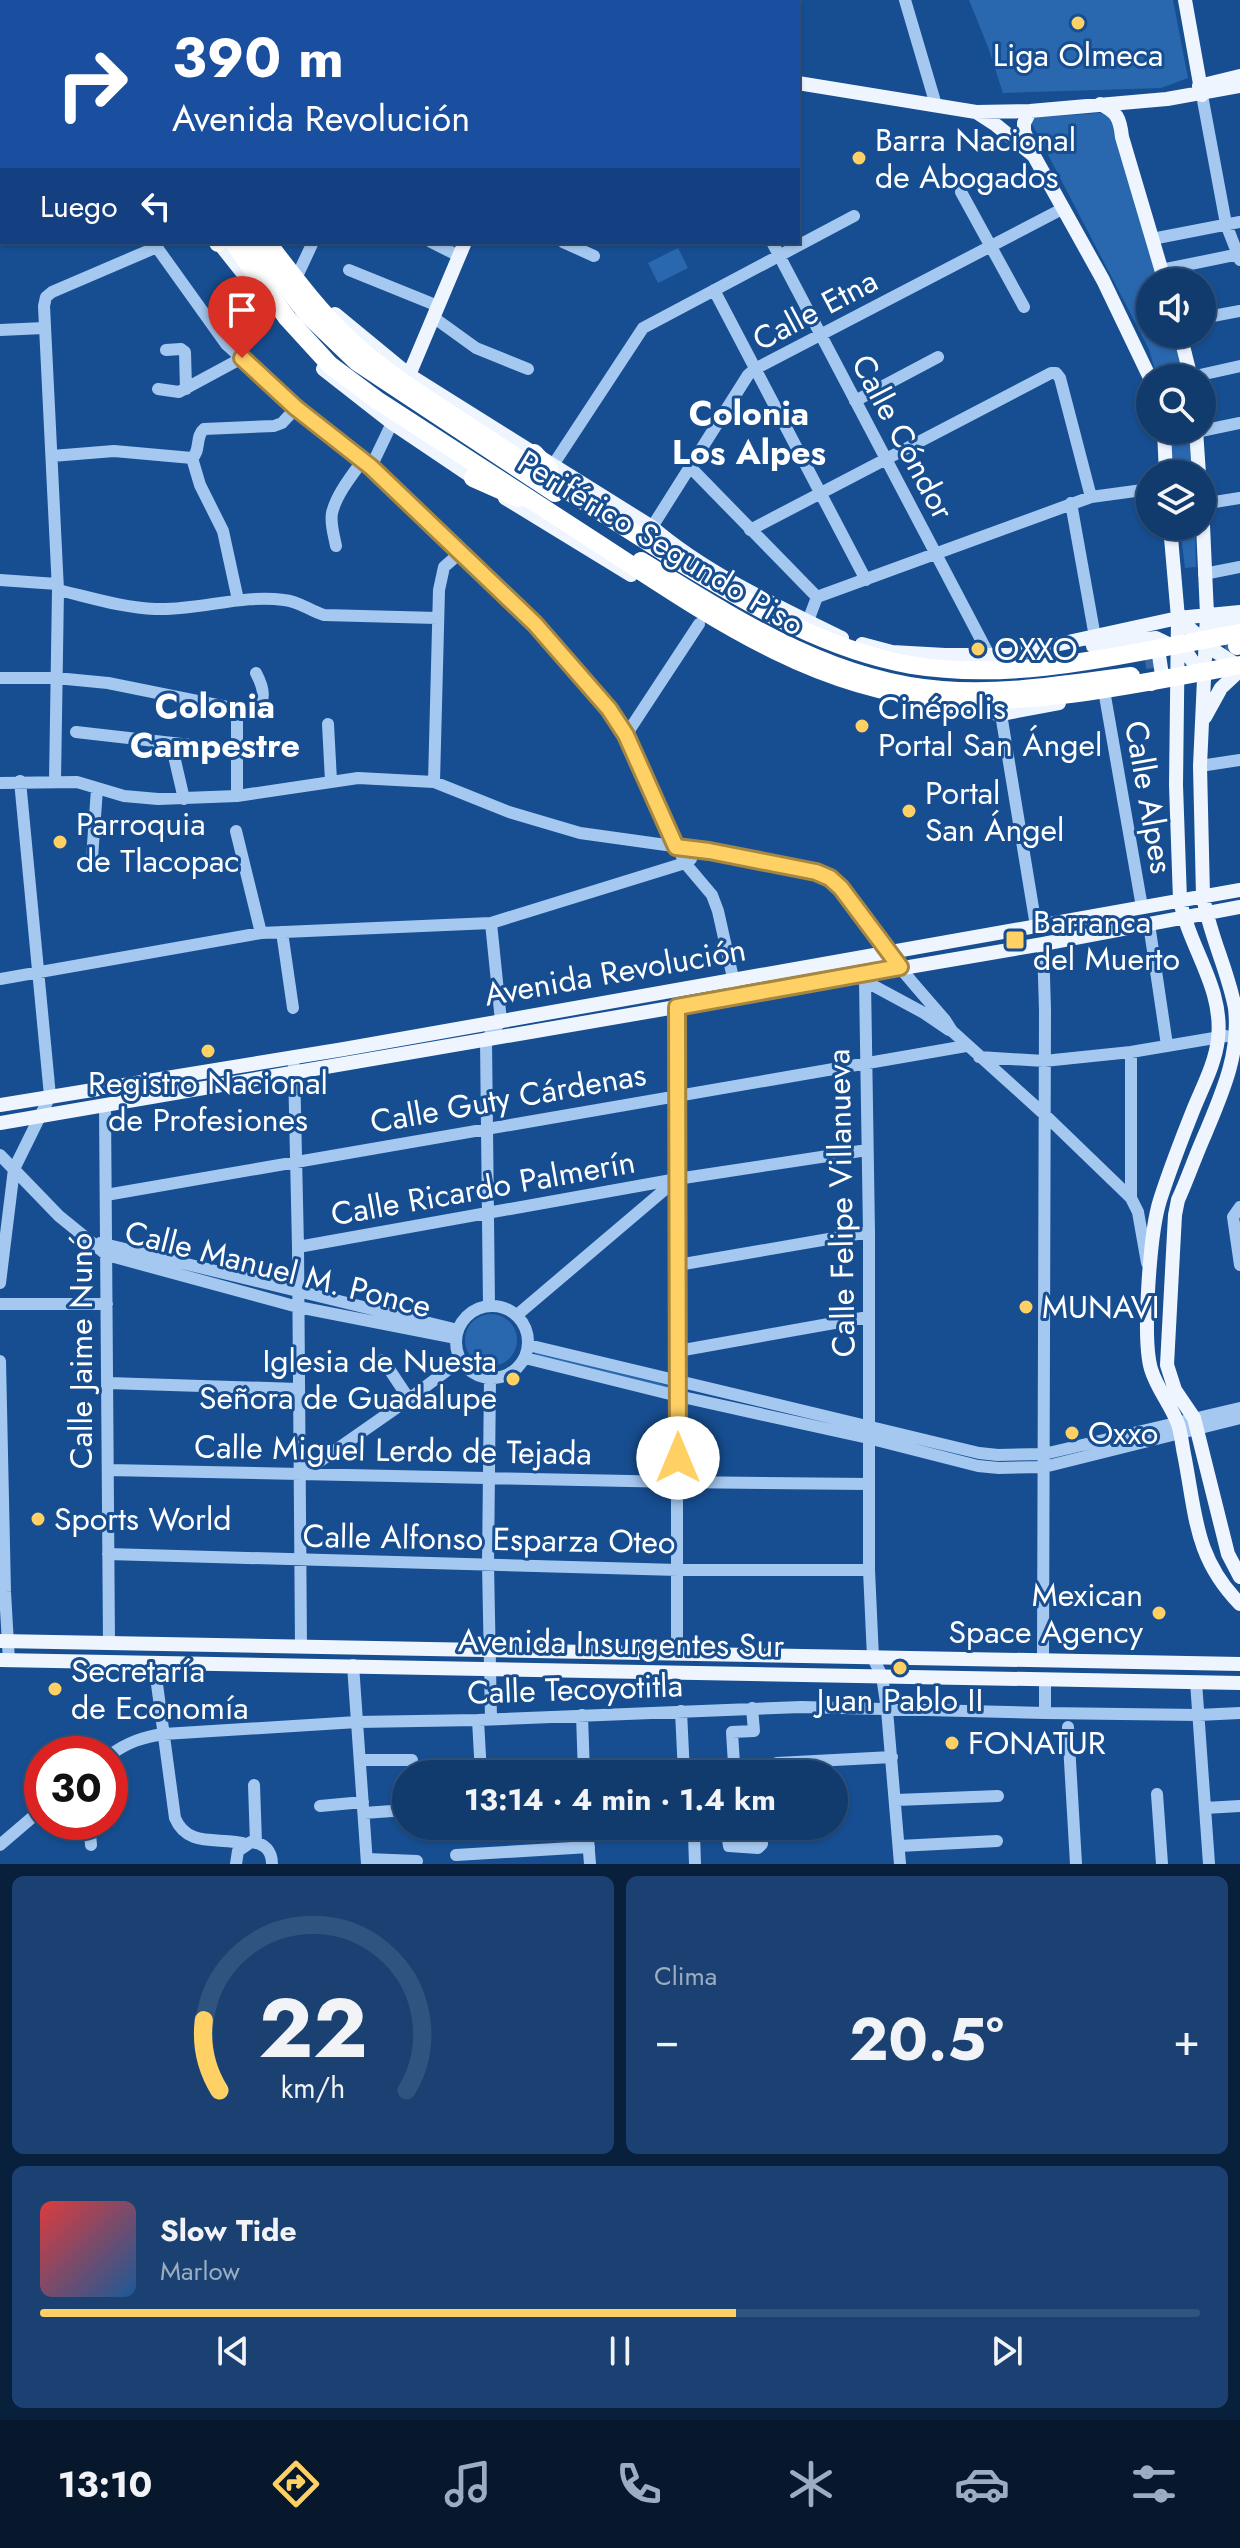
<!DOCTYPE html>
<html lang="es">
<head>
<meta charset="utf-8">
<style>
	:root { --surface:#113a6d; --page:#1a4172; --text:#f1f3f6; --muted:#9cadc2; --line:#305480; --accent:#ffd064 }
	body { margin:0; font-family:Jost,sans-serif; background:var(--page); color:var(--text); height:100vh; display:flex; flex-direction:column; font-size:30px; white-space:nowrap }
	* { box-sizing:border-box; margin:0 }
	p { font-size:26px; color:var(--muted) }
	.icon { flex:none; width:44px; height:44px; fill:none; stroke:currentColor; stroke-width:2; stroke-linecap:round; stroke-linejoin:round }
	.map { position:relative; height:1864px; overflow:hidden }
	.sheet { display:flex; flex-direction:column; gap:12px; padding:12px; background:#09203c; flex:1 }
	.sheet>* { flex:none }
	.banner { position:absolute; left:0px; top:0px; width:800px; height:244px; box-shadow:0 2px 6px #0004,0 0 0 2px var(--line); background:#1a4fa0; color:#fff; overflow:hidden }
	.fabs { position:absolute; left:1136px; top:268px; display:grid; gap:16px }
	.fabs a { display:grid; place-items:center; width:80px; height:80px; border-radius:50%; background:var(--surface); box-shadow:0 2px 6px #0004,0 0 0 2px var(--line); font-size:40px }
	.speed { position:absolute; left:24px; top:1736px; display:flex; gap:16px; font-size:40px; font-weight:700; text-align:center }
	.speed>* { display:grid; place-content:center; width:104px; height:104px; border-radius:50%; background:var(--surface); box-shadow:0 2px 6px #0004,0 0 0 2px var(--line); line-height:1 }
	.speed .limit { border:12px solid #d22; background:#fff; color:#111 }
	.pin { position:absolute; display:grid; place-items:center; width:68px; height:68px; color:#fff; margin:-82px -34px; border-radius:50% 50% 50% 0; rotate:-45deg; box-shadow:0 0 8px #0007 }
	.pin .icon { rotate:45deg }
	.me { position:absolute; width:88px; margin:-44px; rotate:0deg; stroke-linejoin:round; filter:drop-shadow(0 0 6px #0008) }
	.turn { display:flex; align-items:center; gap:28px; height:168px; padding:0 40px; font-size:36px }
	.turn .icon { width:104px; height:104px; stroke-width:2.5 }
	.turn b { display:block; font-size:56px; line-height:68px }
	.then { display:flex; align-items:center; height:76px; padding:0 40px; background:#0003; gap:16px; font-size:30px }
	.big { font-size:60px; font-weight:700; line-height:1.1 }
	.sheet .card { flex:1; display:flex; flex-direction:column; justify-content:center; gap:12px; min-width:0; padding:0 28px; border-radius:12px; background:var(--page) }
	.sheet .dial { align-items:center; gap:0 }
	.dial svg { height:208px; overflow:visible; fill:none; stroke:var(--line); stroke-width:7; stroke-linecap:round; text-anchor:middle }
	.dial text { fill:var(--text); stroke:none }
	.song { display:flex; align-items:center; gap:24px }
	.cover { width:96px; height:96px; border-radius:12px; background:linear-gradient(135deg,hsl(0 70% 55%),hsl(210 70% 35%)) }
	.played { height:8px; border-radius:4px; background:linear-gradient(90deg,var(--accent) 60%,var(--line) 60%) }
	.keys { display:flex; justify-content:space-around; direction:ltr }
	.heat { display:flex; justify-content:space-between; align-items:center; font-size:44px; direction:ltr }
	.sheet .tiles { flex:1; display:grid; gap:12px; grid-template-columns:1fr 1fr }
	.card:last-child { grid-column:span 2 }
	.trip { position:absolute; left:392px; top:1760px; width:456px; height:80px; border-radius:40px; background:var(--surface); box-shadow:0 2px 6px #0004,0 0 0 2px var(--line); font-weight:700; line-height:80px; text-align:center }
	.tab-bar { display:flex; height:128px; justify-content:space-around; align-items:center; background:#07172c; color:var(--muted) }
	.tab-bar .icon { width:56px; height:56px }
	.tab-bar .on { color:var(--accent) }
	.tab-bar b { font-size:36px; color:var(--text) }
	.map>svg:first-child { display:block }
	.green { fill:#2968af }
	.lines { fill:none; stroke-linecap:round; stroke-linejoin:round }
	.highway-tunnel { stroke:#3a69a2; stroke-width:18; stroke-dasharray:18 9; stroke-linecap:butt }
	.minor { stroke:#a5c8f0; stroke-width:12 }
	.major { stroke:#eef5ff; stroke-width:14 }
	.highway { stroke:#fff; stroke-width:18 }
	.highway-bridge { stroke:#fff; stroke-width:18 }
	.route-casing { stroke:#a68741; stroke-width:20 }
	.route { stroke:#ffd064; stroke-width:14 }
	.poi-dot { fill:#ffd064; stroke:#174e91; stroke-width:3 }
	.labels { text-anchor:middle; stroke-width:6; stroke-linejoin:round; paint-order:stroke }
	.poi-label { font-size:32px; fill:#fff; stroke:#174e91; text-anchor:start }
	.street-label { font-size:32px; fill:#fff; stroke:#174e91 }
	.neighbourhood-label { font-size:34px; font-weight:bold; fill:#fff; stroke:#174e91 }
</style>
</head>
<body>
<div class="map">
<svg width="1240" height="1864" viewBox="0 0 1240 1864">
	<rect width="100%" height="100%" fill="#174e91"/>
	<path class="green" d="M969,0H1173L1188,78L1161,88L1003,93L988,47Z
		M1113,112L1159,282H1150V334H1176L1186,378H1157L1149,349L1029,118Z
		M678,248L688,268L658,283L648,263Z
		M1169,430H1192L1193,474H1174Z
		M1180,526H1195L1196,567L1185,568Z
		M465 1340a26 26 0 1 1 52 0a26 26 0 1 1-52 0Z
		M535,1352L671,1386L672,1392L535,1356Z"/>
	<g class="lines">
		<path class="highway-tunnel" d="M1145,660L1237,646"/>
		<path class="minor" d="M236,0L237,2
			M251,0L252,2
			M358,0L359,2
			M414,0L415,2
			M742,0V2
			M905,0L936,105
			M19,2L20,0
			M0,82L2,79
			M1202,95L1226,224L1240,260
			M961,192L1024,307
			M1152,239L1240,222
			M153,242L226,344L296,408L371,467L461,552L535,624L609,709L626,735L685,863L712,895L718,911L735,987
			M431,242L459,256
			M563,242L594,256
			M772,242L989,655
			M349,270L438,306
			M1161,270L1240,254
			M299,272L313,242
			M714,290L866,580
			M433,317L476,348L528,369
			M1202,318L1240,311
			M0,330L44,328
			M166,350L181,349L185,352L186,389
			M1191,377L1240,366
			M158,389L179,392L242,358
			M855,401L938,357
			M1196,432L1240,423
			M52,456L114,451L192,458
			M192,458L200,485L223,531L238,600
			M192,458C201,451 195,436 204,429L274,426L282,423L296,408
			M553,465L643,328L854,216
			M371,467L392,423
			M691,468L817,597
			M1071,503L1095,637
			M1202,504L1240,498
			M652,527L748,375L755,369L1064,208
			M750,530L1051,373H1056L1060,378L1091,497
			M336,546C334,535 330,524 332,513C336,495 352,475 363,460
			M1204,574L1240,567
			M0,580L57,584
			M58,590C89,597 123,608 155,609C198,611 241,594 284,600C299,601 310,611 324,615L437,618
			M817,597L1091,497L1150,489
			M808,621L817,597
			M0,678H56L108,683L237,709C266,710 268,696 256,673
			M1105,696L1142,907
			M1001,714L1036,926
			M328,724L331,781
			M76,732L199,746
			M626,735L699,624
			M171,743L184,799
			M1200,766L1240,760
			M55,781L58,590L44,306L46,297L52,292L157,247
			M434,782L439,590L444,567L461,552
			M0,783L77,782L124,796L158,799L237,796L358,778L434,782L509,812L580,833L709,851L816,872C849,886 867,926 889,954C907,977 926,998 945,1020L952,1031L1044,1114L1131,1198L1138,1212L1147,1263
			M237,796V709
			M236,831L261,933
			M92,858L97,789
			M1149,924L1167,1045
			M282,932L293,1008
			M1043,944L1045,1010L1043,1660
			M0,979L261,933L491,923L685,863L691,859
			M861,979L924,1013L949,1030
			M865,981L869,1232V1570L873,1658L882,1676L887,1710L900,1864
			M677,1007V1654
			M1131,1052V1198
			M979,1057L1044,1061L1131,1052L1226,1036
			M294,1066L298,1247L301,1647
			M105,1106L109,1643
			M0,1155L59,1216L107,1255L298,1307L456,1338
			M106,1195L966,1046
			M1240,1207L1233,1217L1240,1265
			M100,1243L458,1330
			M298,1247L677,1179L867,1150
			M678,1265L869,1232
			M0,1283L14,1169L50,1096L20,781
			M0,1304H107
			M456 1342a36 36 0 1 1 72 0a36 36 0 1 1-72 0Z
			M489,1306L486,1040L501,1021L491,923
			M517,1315L676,1180
			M528,1345L979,1453L998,1455L1044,1454L1240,1408
			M678,1351L868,1317
			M525,1358L678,1396L868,1438L978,1466L999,1468L1044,1467L1240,1418
			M383,1360L409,1399
			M0,1361L5,1592L9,1661
			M490,1378L488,1564L491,1719
			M108,1383L298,1389
			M108,1470L677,1482L869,1484
			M300,1475L409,1399L461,1360
			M108,1554L678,1570H869
			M154,1662L175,1818C188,1849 220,1836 246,1844
			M353,1665L367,1864
			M1196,1682L1209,1864
			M681,1711L684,1774
			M1045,1713V1679
			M582,1715L584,1774
			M478,1720L481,1774
			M1068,1727L1076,1864
			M110,1755C128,1742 143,1737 164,1734L357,1722L478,1720L801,1707L1045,1713L1198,1715L1240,1713
			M360,1760H412
			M777,1763L892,1757
			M724,1774V1765L734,1764L732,1732L754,1731L752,1708
			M254,1785L256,1843
			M1157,1794L1162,1864
			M896,1800L998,1796
			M320,1806L363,1802
			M1205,1808L1240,1806
			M364,1813L406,1810
			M89,1822L91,1845
			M587,1826L590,1864
			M726,1826L729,1846L758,1848L762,1844L760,1826
			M588,1834L648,1831
			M694,1834L695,1864
			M0,1845L42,1809
			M899,1846L997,1841
			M456,1855L589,1847
			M367,1859L417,1861
			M236,1864L238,1851L251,1842C265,1843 272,1851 272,1864"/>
		<path class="major" d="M165,0L188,2
			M523,0L524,2
			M1185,0L1202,95
			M87,2L88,0
			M0,46L2,48
			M798,83L976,112L1030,111L1167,99L1240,86
			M1199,86L1240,76
			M1100,104C1117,112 1120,118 1122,137L1165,282
			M1030,111L1024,123V131L1034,156L1103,280L1150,378
			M976,112L996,125L1033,155
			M218,242L265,301
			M335,314L409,375L652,527C705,573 779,607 842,638
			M1180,334L1191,378
			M323,369L392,423L481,483
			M409,375L465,242
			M1164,430L1166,474
			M1196,430L1199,474
			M505,498L631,575
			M1202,503L1207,614L1200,766L1203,896C1209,934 1228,970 1235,1008C1240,1053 1223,1091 1206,1132C1196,1154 1188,1178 1178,1200L1175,1215L1167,1365L1175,1390L1194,1418L1228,1554L1240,1577
			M1170,526L1178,618L1176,785L1180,900C1189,948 1224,988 1218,1039C1215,1064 1203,1086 1194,1108C1182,1138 1170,1169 1160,1200C1150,1232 1142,1338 1151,1369C1157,1389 1171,1405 1178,1424C1181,1433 1182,1444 1184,1454C1196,1514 1194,1557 1240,1604
			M1178,618L1215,651L1240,667
			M1200,637L1223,625L1240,620
			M862,644L892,652L945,655H1009L1178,618L1240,612
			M1093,646L1156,638L1187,653L1203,677
			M1151,684L1162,675L1157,642
			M945,707L1001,714L1059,703
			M1205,717L1221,688L1240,670
			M0,1105L344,1049L1240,890
			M0,1123L1043,944L1240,907
			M0,1641L1240,1664
			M0,1660L1240,1683"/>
		<path class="highway" d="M2,0L8,2
			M37,0L41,2
			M66,0L68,2
			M0,24L2,25
			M252,242L307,314L357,362L555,493
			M218,243L219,242
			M534,453L549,469
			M473,478L518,498
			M641,561C734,618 830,682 942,690C1006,695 1068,684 1131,676
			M1237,646L1240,645"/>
		<path class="highway-bridge" d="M233,242L287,318L330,365L377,400C450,447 523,495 596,542C701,610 810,689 940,699C1040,706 1141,683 1240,665
			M267,242C293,276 318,310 349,339C392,380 457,417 507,451C566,490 625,528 685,565C756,608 828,650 911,665C1021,683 1132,652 1240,633"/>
	</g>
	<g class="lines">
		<g class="route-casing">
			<path id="route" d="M242,358L296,408L371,467L535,624L609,709L626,735L676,847L709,851L816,872L830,878L841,888L900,967L677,1007L678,1458"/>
		</g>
		<use href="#route" class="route"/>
	</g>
	<g class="poi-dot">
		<circle cx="1078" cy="23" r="8"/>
		<circle cx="859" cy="158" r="8"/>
		<circle cx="978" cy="649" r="8"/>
		<circle cx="862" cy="726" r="8"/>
		<circle cx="909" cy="811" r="8"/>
		<circle cx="60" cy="842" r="8"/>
		<rect x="1005" y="930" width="20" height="20" rx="4"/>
		<circle cx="208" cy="1051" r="8"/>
		<circle cx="1026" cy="1307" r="8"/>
		<circle cx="513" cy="1379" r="8"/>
		<circle cx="1072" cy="1433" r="8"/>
		<circle cx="38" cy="1519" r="8"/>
		<circle cx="1159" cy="1613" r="8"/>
		<circle cx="900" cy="1668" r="8"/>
		<circle cx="55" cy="1689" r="8"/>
		<circle cx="952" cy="1743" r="8"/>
	</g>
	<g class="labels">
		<g class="poi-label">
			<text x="1078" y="66" text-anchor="middle">Liga Olmeca</text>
			<text x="875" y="151">Barra Nacional<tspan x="875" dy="37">de Abogados</tspan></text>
			<text x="994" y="660">OXXO</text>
			<text x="878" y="719">Cinépolis<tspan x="878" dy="37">Portal San Ángel</tspan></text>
			<text x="925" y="804">Portal<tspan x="925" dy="37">San Ángel</tspan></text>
			<text x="76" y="835">Parroquia<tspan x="76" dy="37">de Tlacopac</tspan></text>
			<text x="1033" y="933">Barranca<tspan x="1033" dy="37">del Muerto</tspan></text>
			<text x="208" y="1094" text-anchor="middle">Registro Nacional<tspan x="208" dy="37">de Profesiones</tspan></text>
			<text x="1042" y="1318">MUNAVI</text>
			<text x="497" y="1372" text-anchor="end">Iglesia de Nuesta<tspan x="497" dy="37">Señora de Guadalupe</tspan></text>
			<text x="1088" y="1444">Oxxo</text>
			<text x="54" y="1530">Sports World</text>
			<text x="1143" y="1606" text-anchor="end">Mexican<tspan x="1143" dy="37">Space Agency</tspan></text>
			<text x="71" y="1682">Secretaría<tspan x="71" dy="37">de Economía</tspan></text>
			<text x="900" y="1711" text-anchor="middle">Juan Pablo II</text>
			<text x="968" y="1754">FONATUR</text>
		</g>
		<g class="street-label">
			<text transform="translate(815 310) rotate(-28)" y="11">Calle Etna</text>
			<text transform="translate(903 437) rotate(62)" y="11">Calle Cóndor</text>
			<text transform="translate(661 543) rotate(31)" y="11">Periférico Segundo Piso</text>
			<text transform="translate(1149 797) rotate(80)" y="11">Calle Alpes</text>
			<text transform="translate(615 972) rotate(-10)" y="11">Avenida Revolución</text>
			<text transform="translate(508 1098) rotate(-10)" y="11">Calle Guty Cárdenas</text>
			<text transform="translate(483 1188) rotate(-10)" y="11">Calle Ricardo Palmerín</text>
			<text transform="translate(841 1203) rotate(-91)" y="11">Calle Felipe Villanueva</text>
			<text transform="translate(278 1269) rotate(14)" y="11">Calle Manuel M. Ponce</text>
			<text transform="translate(81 1351) rotate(-90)" y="11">Calle Jaime Nunó</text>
			<text transform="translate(393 1450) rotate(1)" y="11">Calle Miguel Lerdo de Tejada</text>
			<text transform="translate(489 1539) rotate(1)" y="11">Calle Alfonso Esparza Oteo</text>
			<text transform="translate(621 1643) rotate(1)" y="11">Avenida Insurgentes Sur</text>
			<text transform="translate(575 1689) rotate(-2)" y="11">Calle Tecoyotitla</text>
		</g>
		<g class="neighbourhood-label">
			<text x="749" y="425">Colonia<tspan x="749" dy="39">Los Alpes</tspan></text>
			<text x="215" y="718">Colonia<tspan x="215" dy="39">Campestre</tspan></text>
		</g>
	</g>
</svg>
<div class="fabs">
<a><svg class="icon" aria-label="sound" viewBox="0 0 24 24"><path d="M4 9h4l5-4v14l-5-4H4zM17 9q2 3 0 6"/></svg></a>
<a><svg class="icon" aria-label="search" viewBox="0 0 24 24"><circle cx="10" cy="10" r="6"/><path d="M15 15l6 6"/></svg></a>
<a><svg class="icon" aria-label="layers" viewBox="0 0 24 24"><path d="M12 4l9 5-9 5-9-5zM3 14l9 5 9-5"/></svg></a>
</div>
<div class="speed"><div class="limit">30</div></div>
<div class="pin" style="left:242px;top:358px;background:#d93025"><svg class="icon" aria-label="arrive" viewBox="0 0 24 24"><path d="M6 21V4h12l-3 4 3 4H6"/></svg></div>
<svg class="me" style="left:678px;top:1458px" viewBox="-20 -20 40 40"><circle r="19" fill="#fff"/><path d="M0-13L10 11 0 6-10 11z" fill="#ffd064"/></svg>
<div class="trip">13:14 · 4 min · 1.4 km</div>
<div class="banner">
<div class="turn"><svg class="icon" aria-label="right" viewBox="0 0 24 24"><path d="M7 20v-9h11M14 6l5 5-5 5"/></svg><div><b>390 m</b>Avenida Revolución</div></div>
<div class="then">Luego<svg class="icon" aria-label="left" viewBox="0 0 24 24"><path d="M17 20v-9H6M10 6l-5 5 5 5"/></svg></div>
</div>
</div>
<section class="sheet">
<div class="tiles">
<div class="card dial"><svg viewBox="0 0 100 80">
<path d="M14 69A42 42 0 1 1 86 69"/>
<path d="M14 69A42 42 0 0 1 8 42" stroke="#ffd064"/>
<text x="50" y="56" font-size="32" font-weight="700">22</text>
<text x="50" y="72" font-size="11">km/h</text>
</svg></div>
<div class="card"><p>Clima</p>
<div class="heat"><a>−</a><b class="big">20.5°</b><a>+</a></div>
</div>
<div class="card">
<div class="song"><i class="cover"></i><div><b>Slow Tide</b><p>Marlow</p></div></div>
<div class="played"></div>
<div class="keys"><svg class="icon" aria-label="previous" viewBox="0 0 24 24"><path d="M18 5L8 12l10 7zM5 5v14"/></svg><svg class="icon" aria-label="pause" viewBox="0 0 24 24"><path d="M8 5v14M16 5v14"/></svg><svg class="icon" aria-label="next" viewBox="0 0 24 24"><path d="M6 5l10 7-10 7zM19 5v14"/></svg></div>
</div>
</div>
</section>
<nav class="tab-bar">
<b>13:10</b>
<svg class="icon on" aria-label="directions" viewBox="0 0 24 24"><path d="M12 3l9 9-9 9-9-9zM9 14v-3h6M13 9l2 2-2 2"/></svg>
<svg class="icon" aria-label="music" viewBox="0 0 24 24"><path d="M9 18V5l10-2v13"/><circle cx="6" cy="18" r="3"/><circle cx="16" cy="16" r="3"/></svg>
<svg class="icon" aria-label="phone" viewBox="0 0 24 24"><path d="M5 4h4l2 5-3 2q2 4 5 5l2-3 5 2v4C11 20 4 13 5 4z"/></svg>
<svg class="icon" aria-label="climate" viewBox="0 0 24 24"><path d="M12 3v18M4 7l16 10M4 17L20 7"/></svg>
<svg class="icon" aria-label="car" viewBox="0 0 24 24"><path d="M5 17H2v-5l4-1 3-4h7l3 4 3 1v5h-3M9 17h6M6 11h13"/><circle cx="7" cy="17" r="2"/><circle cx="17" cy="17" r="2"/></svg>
<svg class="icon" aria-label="filters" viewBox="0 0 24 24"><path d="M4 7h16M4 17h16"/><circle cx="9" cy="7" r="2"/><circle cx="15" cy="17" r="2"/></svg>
</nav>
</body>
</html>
